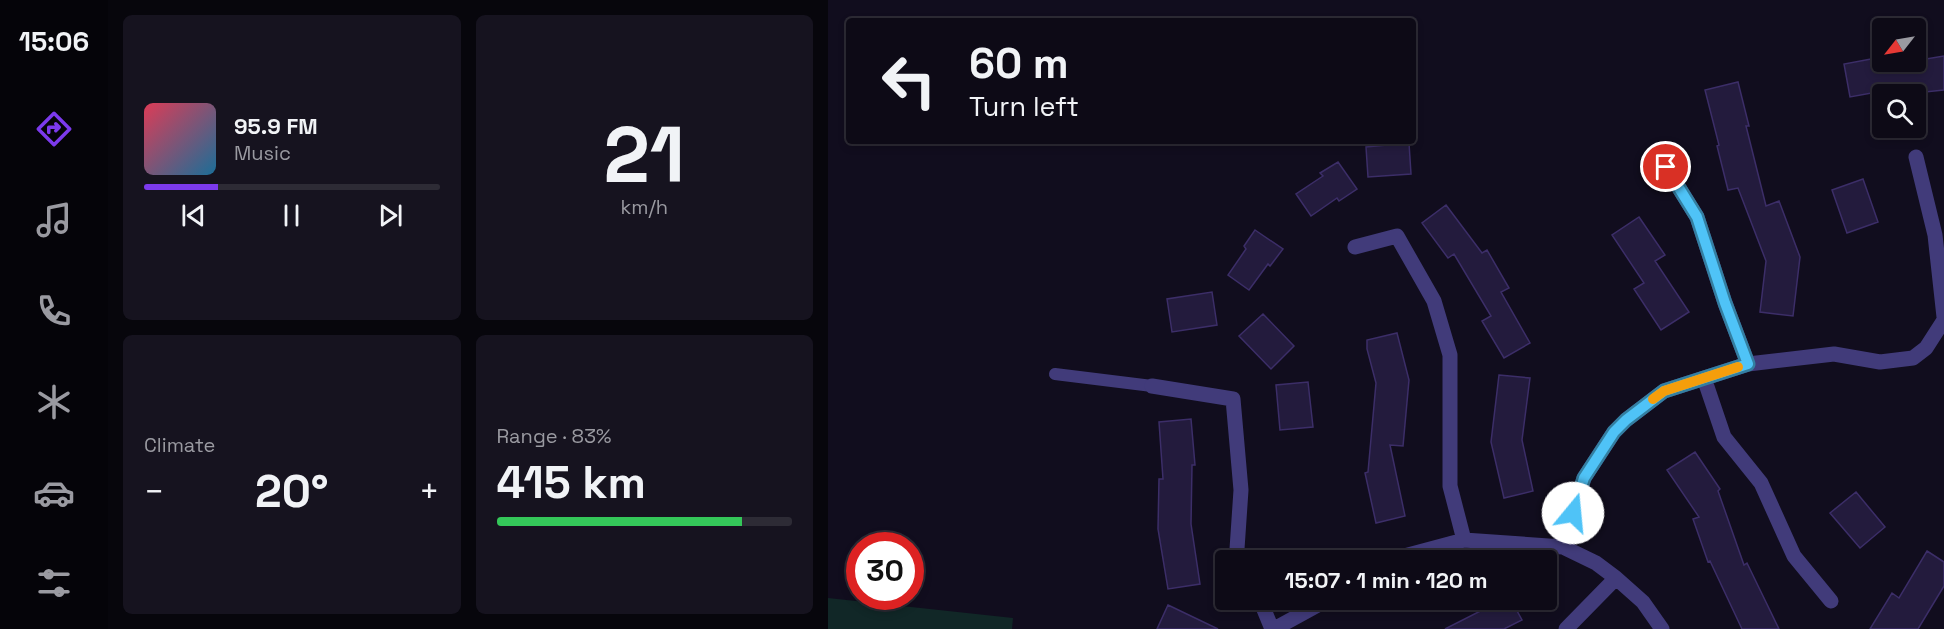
<!DOCTYPE html>
<html lang="en">
<head>
<meta charset="utf-8">
<style>
	:root { --surface:#0d0a16; --page:#16131f; --text:#f1f3f6; --muted:#9a9aa1; --line:#2d2b35; --accent:#7c3aed }
	body { margin:0; font-family:"Space Grotesk",sans-serif; background:var(--page); color:var(--text); height:100vh; display:flex; flex-direction:column; font-size:22px; white-space:nowrap }
	* { box-sizing:border-box; margin:0 }
	p { font-size:20px; color:var(--muted) }
	.icon { flex:none; width:33px; height:33px; fill:none; stroke:currentColor; stroke-width:2; stroke-linecap:round; stroke-linejoin:round }
	.map { position:relative; flex:1; overflow:hidden }
	.details { display:flex; flex-direction:column; gap:15px; padding:15px; background:#07060c; width:720px }
	.details>* { flex:none }
	.top-card { position:absolute; left:18px; top:18px; width:570px; height:126px; border-radius:6px; box-shadow:0 3px 9px #0003,0 0 0 2px var(--line); background:#0d0a16; color:var(--text); overflow:hidden }
	.needle { width:39px; rotate:239deg }
	.tools { position:absolute; left:1044px; top:18px; display:grid; gap:12px }
	.tools a { display:grid; place-items:center; width:54px; height:54px; border-radius:6px; background:var(--surface); box-shadow:0 3px 9px #0003,0 0 0 2px var(--line); font-size:30px }
	.speed { position:absolute; left:18px; top:532px; display:flex; gap:12px; font-size:30px; font-weight:700; text-align:center }
	.speed>* { display:grid; place-content:center; width:78px; height:78px; border-radius:50%; background:var(--surface); box-shadow:0 3px 9px #0003,0 0 0 2px var(--line); line-height:1 }
	.speed .limit { border:9px solid #d22; background:#fff; color:#111 }
	.pin { position:absolute; display:grid; place-items:center; width:51px; height:51px; color:#fff; margin:-26px; border:3px solid #fff; border-radius:50%; box-shadow:0 2px 6px #0007 }
	.me { position:absolute; width:66px; margin:-33px; rotate:17deg; stroke-linejoin:round; filter:drop-shadow(0 0 4px #0008) }
	.turn { display:flex; align-items:center; gap:21px; height:126px; padding:0 24px; font-size:27px }
	.turn .icon { width:78px; height:78px; stroke-width:2.5 }
	.turn b { display:block; font-size:42px; line-height:51px }
	.big { font-size:45px; font-weight:800; line-height:1.1 }
	.details .card { flex:1; display:flex; flex-direction:column; justify-content:center; gap:9px; min-width:0; padding:0 21px; border-radius:9px; background:var(--page) }
	.details .dial { align-items:center; gap:0 }
	.dial b { font-size:78px; line-height:1 }
	.song { display:flex; align-items:center; gap:18px }
	.cover { width:72px; height:72px; border-radius:9px; background:linear-gradient(135deg,hsl(350 70% 55%),hsl(200 70% 35%)) }
	.played { height:6px; border-radius:3px; background:linear-gradient(90deg,var(--accent) 25%,var(--line) 25%) }
	.keys { display:flex; justify-content:space-around; direction:ltr }
	.heat { display:flex; justify-content:space-between; align-items:center; font-size:33px; direction:ltr }
	.charge { height:9px; border-radius:4px; background:linear-gradient(90deg,#34c759 83%,var(--line) 0) }
	.details .tiles { flex:1; display:grid; gap:15px; grid-template-columns:repeat(2,1fr) }
	.trip { position:absolute; left:387px; top:550px; width:342px; height:60px; border-radius:6px; background:var(--surface); box-shadow:0 3px 9px #0003,0 0 0 2px var(--line); font-weight:800; line-height:60px; text-align:center }
	main { display:flex; flex:1; min-height:0 }
	.menu { display:flex; flex-direction:column; width:108px; justify-content:space-around; align-items:center; background:#050409; color:var(--muted) }
	.menu .icon { width:42px; height:42px }
	.menu .selected { color:var(--accent) }
	.menu b { font-size:27px; color:var(--text) }
	.map>svg:first-child { display:block }
	.green { fill:#112727 }
	.building { fill:#231b3d; stroke:#3c2e68; stroke-width:1.5 }
	.lines { fill:none; stroke-linecap:round; stroke-linejoin:round }
	.service { stroke:#413b7a; stroke-width:12 }
	.minor { stroke:#413b7a; stroke-width:15 }
	.route-casing { stroke:#337fa1; stroke-width:15 }
	.route { stroke:#4fc3f7; stroke-width:10 }
	.slow { stroke:#f59e0b; stroke-width:10 }
</style>
</head>
<body>
<main>
<nav class="menu">
<b>15:06</b>
<svg class="icon selected" aria-label="directions" viewBox="0 0 24 24"><path d="M12 3l9 9-9 9-9-9zM9 14v-3h6M13 9l2 2-2 2"/></svg>
<svg class="icon" aria-label="music" viewBox="0 0 24 24"><path d="M9 18V5l10-2v13"/><circle cx="6" cy="18" r="3"/><circle cx="16" cy="16" r="3"/></svg>
<svg class="icon" aria-label="phone" viewBox="0 0 24 24"><path d="M5 4h4l2 5-3 2q2 4 5 5l2-3 5 2v4C11 20 4 13 5 4z"/></svg>
<svg class="icon" aria-label="climate" viewBox="0 0 24 24"><path d="M12 3v18M4 7l16 10M4 17L20 7"/></svg>
<svg class="icon" aria-label="car" viewBox="0 0 24 24"><path d="M5 17H2v-5l4-1 3-4h7l3 4 3 1v5h-3M9 17h6M6 11h13"/><circle cx="7" cy="17" r="2"/><circle cx="17" cy="17" r="2"/></svg>
<svg class="icon" aria-label="filters" viewBox="0 0 24 24"><path d="M4 7h16M4 17h16"/><circle cx="9" cy="7" r="2"/><circle cx="15" cy="17" r="2"/></svg>
</nav>
<section class="details">
<div class="tiles">
<div class="card">
<div class="song"><i class="cover"></i><div><b>95.9 FM</b><p>Music</p></div></div>
<div class="played"></div>
<div class="keys"><svg class="icon" aria-label="previous" viewBox="0 0 24 24"><path d="M18 5L8 12l10 7zM5 5v14"/></svg><svg class="icon" aria-label="pause" viewBox="0 0 24 24"><path d="M8 5v14M16 5v14"/></svg><svg class="icon" aria-label="next" viewBox="0 0 24 24"><path d="M6 5l10 7-10 7zM19 5v14"/></svg></div>
</div>
<div class="card dial"><b>21</b><p>km/h</p></div>
<div class="card"><p>Climate</p>
<div class="heat"><a>−</a><b class="big">20°</b><a>+</a></div>
</div>
<div class="card"><p>Range · 83%</p><b class="big">415 km</b><div class="charge"></div></div>
</div>
</section>
<div class="map">
<svg width="1116" height="629" viewBox="0 0 1116 629">
	<rect width="100%" height="100%" fill="#110d1e"/>
	<path class="green" d="M0,598L185,618L184,629H0Z"/>
	<path class="building" d="M1116,56V90L1078,94L1077,87L1022,97L1016,64L1054,57V62H1061L1062,65Z
		M910,82L921,126H918L938,206L951,201L972,257L965,316L932,312L938,261L910,188L900,190L889,146L891,145L877,90Z
		M581,143L583,174L540,177L538,147Z
		M510,162L529,189L511,201L509,198L483,216L468,194L495,176L492,173Z
		M1035,179L1050,222L1019,233L1004,190Z
		M618,205L654,253L659,250L681,288L673,292L702,343L676,358L654,321L663,316L626,254L620,258L594,223Z
		M811,217L837,255L827,261L861,312L833,330L806,289L816,283L784,235Z
		M427,230L455,249L442,266L440,264L421,290L400,275L418,249L416,246Z
		M384,292L389,325L344,332L339,299Z
		M435,314L466,346L443,369L411,336Z
		M569,333L581,380L575,446L562,445L577,516L548,523L537,473L540,472L548,383L539,349V340Z
		M671,375L702,378L694,440L705,491L676,498L663,442Z
		M480,382L485,427L452,430L448,385Z
		M363,419L367,465H364L363,524L372,584L340,589L330,529L331,479H335L331,422Z
		M867,452L892,489L890,491L916,565L919,563L951,629H914L882,561L880,562L865,519L871,517L839,470Z
		M1028,492L1057,527L1032,548L1002,513Z
		M1099,551L1116,562V586L1090,629H1042L1064,593L1071,598Z
		M674,600H683L694,620L676,629H617Z
		M340,605L390,629H329Z"/>
	<g class="lines">
		<path class="service" d="M227,374L324,386"/>
		<path class="minor" d="M1088,157L1107,235L1116,317
			M838,167L869,217L897,303L920,364
			M527,247L569,236L606,301L622,355V486L636,540
			M876,378L896,437L933,483L966,556L1003,601
			M324,386L405,399L413,490L409,549L415,561
			M735,547L756,478L786,432L798,420L836,391L920,364L1006,354L1052,362L1085,358L1098,348L1116,320
			M570,561L580,555L636,540L735,547L768,563L788,578L815,602L834,629
			M432,600L444,629
			M446,629L499,600
			M738,629L788,578"/>
	</g>
	<g class="lines">
		<g class="route-casing">
			<path id="route" d="M745,513L756,478L786,432L798,420L836,391L920,364L897,303L869,217L838,167"/>
		</g>
		<use href="#route" class="route"/>
		<path class="slow" d="M825,399L836,391L910,367"/>
	</g>
</svg>
<div class="tools">
<a><svg class="needle" viewBox="-14 -14 28 28"><path d="M0-13l5 13h-10z" fill="#e53935"/><path d="M0 13l5-13h-10z" fill="#9a9aa1"/></svg></a>
<a><svg class="icon" aria-label="search" viewBox="0 0 24 24"><circle cx="10" cy="10" r="6"/><path d="M15 15l6 6"/></svg></a>
</div>
<div class="speed"><div class="limit">30</div></div>
<div class="pin" style="left:838px;top:167px;background:#d93025"><svg class="icon" aria-label="arrive" viewBox="0 0 24 24"><path d="M6 21V4h12l-3 4 3 4H6"/></svg></div>
<svg class="me" style="left:745px;top:513px" viewBox="-20 -20 40 40"><circle r="19" fill="#fff"/><path d="M0-13L10 11 0 6-10 11z" fill="#4fc3f7"/></svg>
<div class="trip">15:07 · 1 min · 120 m</div>
<div class="top-card">
<div class="turn"><svg class="icon" aria-label="left" viewBox="0 0 24 24"><path d="M17 20v-9H6M10 6l-5 5 5 5"/></svg><div><b>60 m</b>Turn left</div></div>
</div>
</div>
</main>
</body>
</html>
